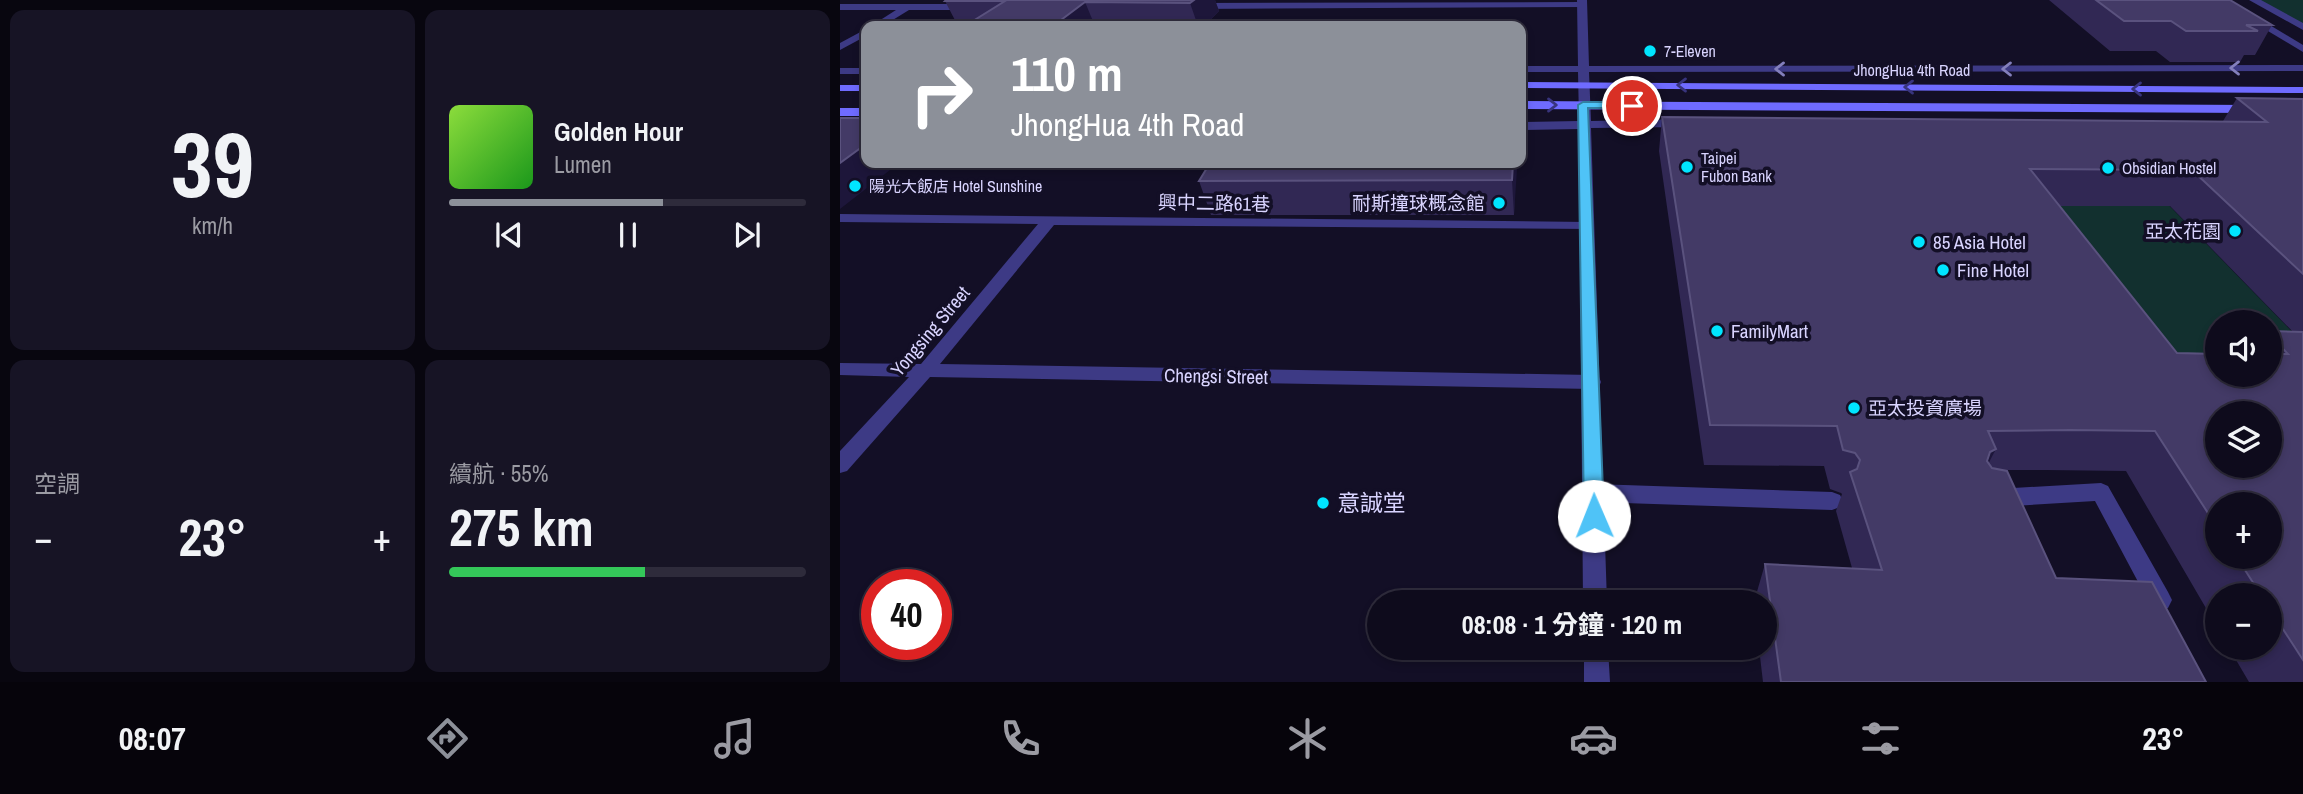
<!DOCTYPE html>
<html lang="zh-TW">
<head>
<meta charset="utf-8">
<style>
	:root { --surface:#0e0b1c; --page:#171425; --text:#f1f3f6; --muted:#9b9ba3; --line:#2e2b3b; --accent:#8c9099 }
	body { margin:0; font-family:"Archivo Narrow","Noto Sans TC",sans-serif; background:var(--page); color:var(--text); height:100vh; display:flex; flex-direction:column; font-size:26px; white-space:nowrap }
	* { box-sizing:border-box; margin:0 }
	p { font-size:23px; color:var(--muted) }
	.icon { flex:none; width:38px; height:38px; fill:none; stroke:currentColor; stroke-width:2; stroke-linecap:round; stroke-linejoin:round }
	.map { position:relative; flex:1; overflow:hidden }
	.drawer { display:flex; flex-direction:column; gap:10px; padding:10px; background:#08060f; width:840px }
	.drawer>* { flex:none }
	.top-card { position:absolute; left:21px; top:21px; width:665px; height:147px; border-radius:14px; box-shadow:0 4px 10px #0003,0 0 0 2px var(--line); background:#8c9099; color:#fff; overflow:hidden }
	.controls { position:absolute; left:1365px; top:310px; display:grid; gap:14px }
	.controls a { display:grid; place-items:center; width:77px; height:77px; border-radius:50%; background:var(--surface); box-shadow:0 4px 10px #0003,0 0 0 2px var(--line); font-size:35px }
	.speed { position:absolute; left:21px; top:569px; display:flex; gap:14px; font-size:35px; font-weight:700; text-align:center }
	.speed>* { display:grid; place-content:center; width:91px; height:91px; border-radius:50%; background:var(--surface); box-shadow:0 4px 10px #0003,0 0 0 2px var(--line); line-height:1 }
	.speed .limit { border:10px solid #d22; background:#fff; color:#111 }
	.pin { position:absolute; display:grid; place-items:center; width:60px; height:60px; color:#fff; margin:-30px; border:4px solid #fff; border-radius:50%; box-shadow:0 2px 7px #0007 }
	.me { position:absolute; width:77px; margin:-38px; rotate:359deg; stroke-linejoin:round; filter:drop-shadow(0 0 5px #0008) }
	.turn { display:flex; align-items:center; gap:24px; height:147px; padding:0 35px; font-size:32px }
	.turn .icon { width:91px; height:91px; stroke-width:2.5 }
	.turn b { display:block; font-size:49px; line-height:60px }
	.big { font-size:52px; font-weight:700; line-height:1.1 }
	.drawer .card { flex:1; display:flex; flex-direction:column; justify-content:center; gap:10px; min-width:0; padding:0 24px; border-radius:14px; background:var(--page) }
	.drawer .dial { align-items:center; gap:0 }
	.dial b { font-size:91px; line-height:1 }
	.song { display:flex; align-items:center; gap:21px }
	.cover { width:84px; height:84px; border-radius:10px; background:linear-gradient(135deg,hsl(90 70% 55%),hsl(120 70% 35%)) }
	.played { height:7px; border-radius:4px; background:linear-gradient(90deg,var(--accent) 60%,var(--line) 60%) }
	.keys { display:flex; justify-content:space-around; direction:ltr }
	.heat { display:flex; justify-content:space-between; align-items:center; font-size:38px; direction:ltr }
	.charge { height:10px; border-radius:5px; background:linear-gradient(90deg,#34c759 55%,var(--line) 0) }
	.drawer .tiles { flex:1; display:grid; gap:10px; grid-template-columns:repeat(2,1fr) }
	.trip { position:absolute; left:527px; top:590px; width:410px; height:70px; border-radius:35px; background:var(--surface); box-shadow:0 4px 10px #0003,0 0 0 2px var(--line); font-weight:700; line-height:70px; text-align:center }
	.tabs { display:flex; height:112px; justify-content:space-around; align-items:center; background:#06040b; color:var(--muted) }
	.tabs .icon { width:49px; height:49px }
	.tabs .current { color:var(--accent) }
	.tabs b { font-size:32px; color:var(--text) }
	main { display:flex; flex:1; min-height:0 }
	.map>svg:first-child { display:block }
	.green { fill:#12302f }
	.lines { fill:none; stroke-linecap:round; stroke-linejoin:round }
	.pedestrian { fill:#3d3a85; fill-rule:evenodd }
	.minor { fill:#3d3a85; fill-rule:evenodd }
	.tertiary { fill:#3d3a85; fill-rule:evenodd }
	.secondary { fill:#6f6bff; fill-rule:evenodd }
	.wall { fill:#312854; fill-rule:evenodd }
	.shaded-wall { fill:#1d163a }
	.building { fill:#433a66; stroke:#5a527e; stroke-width:2; fill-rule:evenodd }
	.oneway { stroke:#837fbc }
	.oneway2 { stroke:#38347d }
	.route { fill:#4fc3f7; stroke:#337fa1; stroke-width:2 }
	.poi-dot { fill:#00e5ff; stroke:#130f26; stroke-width:2.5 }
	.labels { text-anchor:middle; stroke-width:7; stroke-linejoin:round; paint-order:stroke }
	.far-poi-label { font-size:16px; fill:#d9d4ff; stroke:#130f26; text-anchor:start }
	.far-street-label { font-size:16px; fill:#d9d4ff; stroke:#130f26 }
	.street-label { font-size:19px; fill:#d9d4ff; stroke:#130f26 }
	.poi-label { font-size:19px; fill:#d9d4ff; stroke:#130f26; text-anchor:start }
	.near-poi-label { font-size:23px; fill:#d9d4ff; stroke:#130f26; text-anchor:start }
</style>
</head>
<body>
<main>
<section class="drawer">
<div class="tiles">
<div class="card dial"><b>39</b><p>km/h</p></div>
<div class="card">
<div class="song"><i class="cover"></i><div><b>Golden Hour</b><p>Lumen</p></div></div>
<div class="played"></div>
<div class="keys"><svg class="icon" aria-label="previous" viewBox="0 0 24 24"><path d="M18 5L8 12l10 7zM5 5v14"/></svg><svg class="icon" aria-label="pause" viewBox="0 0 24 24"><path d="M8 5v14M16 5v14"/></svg><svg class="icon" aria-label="next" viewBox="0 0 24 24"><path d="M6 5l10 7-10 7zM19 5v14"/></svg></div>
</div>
<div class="card"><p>空調</p>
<div class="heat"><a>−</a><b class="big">23°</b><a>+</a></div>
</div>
<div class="card"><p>續航 · 55%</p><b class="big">275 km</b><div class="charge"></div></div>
</div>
</section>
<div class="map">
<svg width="1463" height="682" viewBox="0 0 1463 682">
	<rect width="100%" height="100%" fill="#130f26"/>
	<path class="green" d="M1419,0H1463V25Z
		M1219,187L1234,206H1275L1313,189L1463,343L1430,371V322H1377V374L1279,392L1181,214Z"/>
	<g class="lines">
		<path class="pedestrian" d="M1261,483L1268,486L1328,592L1332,600L1328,608L1320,611L1312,608L1255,501L1157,507L1149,504L1146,498L1149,492L1157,489Z
			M754,484L992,492L1000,495L1003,501L1000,507L992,510L754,502L747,499L743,493L747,487Z"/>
		<path class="minor" d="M1376,0H1388L1463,45V52Z
			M742,2L747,5L745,7L354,9L349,6L354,3Z
			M0,4H130L135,7L130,10H69L43,26H31L56,10H0Z
			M26,29V36L0,50V43Z
			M0,214L747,222L752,223L754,226L752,229L214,225L100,364L752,375L759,377L761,382L759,387L752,389L90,377L7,471L0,473V451L69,377L0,375V363L81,364L198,224L0,222Z"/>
		<path class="tertiary" d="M737,0H747L749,66L1463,65V71L749,72L751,121L845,119L851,123L845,127L751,128L767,602H743L739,129L681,130V122L739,121L738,72H681V66H738Z
			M1409,0H1421L1463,23V30Z
			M0,68H26V74H0Z
			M744,648H768L770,682H744Z"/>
		<path class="secondary" d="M681,82L1463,87V93L681,88Z
			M0,85H26V91H0Z
			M681,101L1412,105L1418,109L1412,113L681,109Z
			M0,108H26V116H0Z"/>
	</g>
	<path class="wall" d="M106,0H390H375L379,11L364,26H118L105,1Z
		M1209,0H1390L1432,25L1415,55H1404L1400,62H1330L1316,51H1270Z
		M1397,98L1463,99V682H1409L1389,648H1430V595H1377V627L1286,471L1206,470H1164L1216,578L1366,682H923L919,648H924V602H914L925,564L1012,568L996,511L1002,494L1001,493L990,489L984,466L864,465L819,151L822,117L1383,121ZM1219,206H1330L1453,332L1430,331V374L1337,353ZM1377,504L1430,556H1377Z
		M370,163H676L674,215H371L359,181Z"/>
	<path class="shaded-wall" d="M354,0H375L379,11L364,26H358L350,3Z
		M245,2L255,26H213Z
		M26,144V163H59L0,209V163Z
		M673,163H676L677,169L674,215L672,180Z
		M1156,449L1135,489L1150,452Z"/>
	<path class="building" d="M106,0H354L350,3L245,2L213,26H125L165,1H105Z
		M1256,0H1390L1432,25H1406L1418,31H1346L1331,21H1284Z
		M1397,98L1463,99V274L1352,170L1190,169L1337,353L1377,354V374H1430V354H1448L1430,335V331L1463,332V660L1430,609V595H1421L1396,556H1430V504H1377V527L1315,431L1230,430L1148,431L1156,449L1150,452L1147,461L1152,468L1167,471L1216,578L1312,582L1366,682H941L925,564L1042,570L1010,472L1017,469L1020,460L1015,453L1003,450L997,426L870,425L822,117L1427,122ZM1377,413H1430V466H1377Z
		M0,118H26V144L0,163Z
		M370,163H673L672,180L359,181Z"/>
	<defs><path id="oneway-chevron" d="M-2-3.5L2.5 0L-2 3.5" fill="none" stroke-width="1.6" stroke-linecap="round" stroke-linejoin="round" transform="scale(1.75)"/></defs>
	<g class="oneway">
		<use href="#oneway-chevron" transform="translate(1395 68) rotate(180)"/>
		<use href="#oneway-chevron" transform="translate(940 69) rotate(180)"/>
		<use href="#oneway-chevron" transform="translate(1167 69) rotate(180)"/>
	</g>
	<g class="oneway2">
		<use href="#oneway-chevron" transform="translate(842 85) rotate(180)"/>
		<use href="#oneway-chevron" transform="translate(1069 87) rotate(-180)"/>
		<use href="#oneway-chevron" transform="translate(1297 89) rotate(-180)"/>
		<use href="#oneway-chevron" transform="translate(712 105)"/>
	</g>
	<path class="route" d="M792,102L797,106L795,108H748L764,516L761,522L754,524L747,522L744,516L738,105L743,102Z"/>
	<g class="poi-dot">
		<circle cx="810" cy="51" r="7"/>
		<circle cx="847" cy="167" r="7"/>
		<circle cx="1268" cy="168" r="7"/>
		<circle cx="15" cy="186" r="7"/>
		<circle cx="659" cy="203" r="7"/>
		<circle cx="1395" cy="231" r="7"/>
		<circle cx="1079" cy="242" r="7"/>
		<circle cx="1103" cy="270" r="7"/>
		<circle cx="877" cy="331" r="7"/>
		<circle cx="1014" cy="408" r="7"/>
		<circle cx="483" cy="503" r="7"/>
	</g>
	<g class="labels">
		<g class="far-poi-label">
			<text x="824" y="57">7-Eleven</text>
			<text x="861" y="164">Taipei<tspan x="861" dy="18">Fubon Bank</tspan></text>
			<text x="1282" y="174">Obsidian Hostel</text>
			<text x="29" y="192">陽光大飯店 Hotel Sunshine</text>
		</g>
		<g class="far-street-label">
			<text x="1072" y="76">JhongHua 4th Road</text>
		</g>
		<g class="street-label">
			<text transform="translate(374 203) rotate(1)" y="7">興中二路61巷</text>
			<text transform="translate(90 331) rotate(-50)" y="7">Yongsing Street</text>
			<text transform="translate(376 376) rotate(1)" y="7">Chengsi Street</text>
		</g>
		<g class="poi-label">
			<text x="645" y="210" text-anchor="end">耐斯撞球概念館</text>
			<text x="1381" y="238" text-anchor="end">亞太花園</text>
			<text x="1093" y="249">85 Asia Hotel</text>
			<text x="1117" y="277">Fine Hotel</text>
			<text x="891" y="338">FamilyMart</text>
			<text x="1028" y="415">亞太投資廣場</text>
		</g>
		<g class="near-poi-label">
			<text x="497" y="511">意誠堂</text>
		</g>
	</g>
</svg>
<div class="controls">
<a><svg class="icon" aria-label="sound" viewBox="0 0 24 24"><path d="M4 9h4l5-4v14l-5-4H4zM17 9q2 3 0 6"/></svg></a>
<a><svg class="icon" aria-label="layers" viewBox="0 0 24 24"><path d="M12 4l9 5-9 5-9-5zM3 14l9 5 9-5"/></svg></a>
<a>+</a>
<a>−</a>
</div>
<div class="speed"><div class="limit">40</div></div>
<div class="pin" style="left:792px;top:106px;background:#d93025"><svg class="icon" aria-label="arrive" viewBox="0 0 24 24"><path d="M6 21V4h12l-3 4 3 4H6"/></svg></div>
<svg class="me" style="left:754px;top:516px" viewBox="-20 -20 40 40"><circle r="19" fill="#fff"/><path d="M0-13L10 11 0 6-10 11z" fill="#4fc3f7"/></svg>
<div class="trip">08:08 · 1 分鐘 · 120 m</div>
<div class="top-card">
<div class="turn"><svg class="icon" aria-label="right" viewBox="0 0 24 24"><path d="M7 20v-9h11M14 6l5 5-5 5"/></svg><div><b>110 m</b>JhongHua 4th Road</div></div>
</div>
</div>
</main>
<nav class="tabs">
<b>08:07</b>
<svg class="icon current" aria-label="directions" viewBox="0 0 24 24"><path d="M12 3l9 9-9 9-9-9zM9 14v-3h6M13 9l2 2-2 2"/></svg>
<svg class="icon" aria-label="music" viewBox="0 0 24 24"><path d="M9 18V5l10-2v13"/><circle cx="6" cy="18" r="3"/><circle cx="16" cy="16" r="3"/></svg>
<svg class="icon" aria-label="phone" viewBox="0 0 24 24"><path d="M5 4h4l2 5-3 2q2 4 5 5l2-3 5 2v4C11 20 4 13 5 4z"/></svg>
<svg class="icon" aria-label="climate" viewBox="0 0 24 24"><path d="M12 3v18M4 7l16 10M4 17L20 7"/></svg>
<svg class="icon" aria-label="car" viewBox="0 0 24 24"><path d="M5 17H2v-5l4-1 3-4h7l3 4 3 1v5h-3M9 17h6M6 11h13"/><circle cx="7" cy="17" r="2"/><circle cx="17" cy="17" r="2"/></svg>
<svg class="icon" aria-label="filters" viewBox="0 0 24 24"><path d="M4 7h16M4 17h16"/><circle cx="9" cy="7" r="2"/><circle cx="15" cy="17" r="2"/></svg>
<b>23°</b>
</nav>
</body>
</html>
